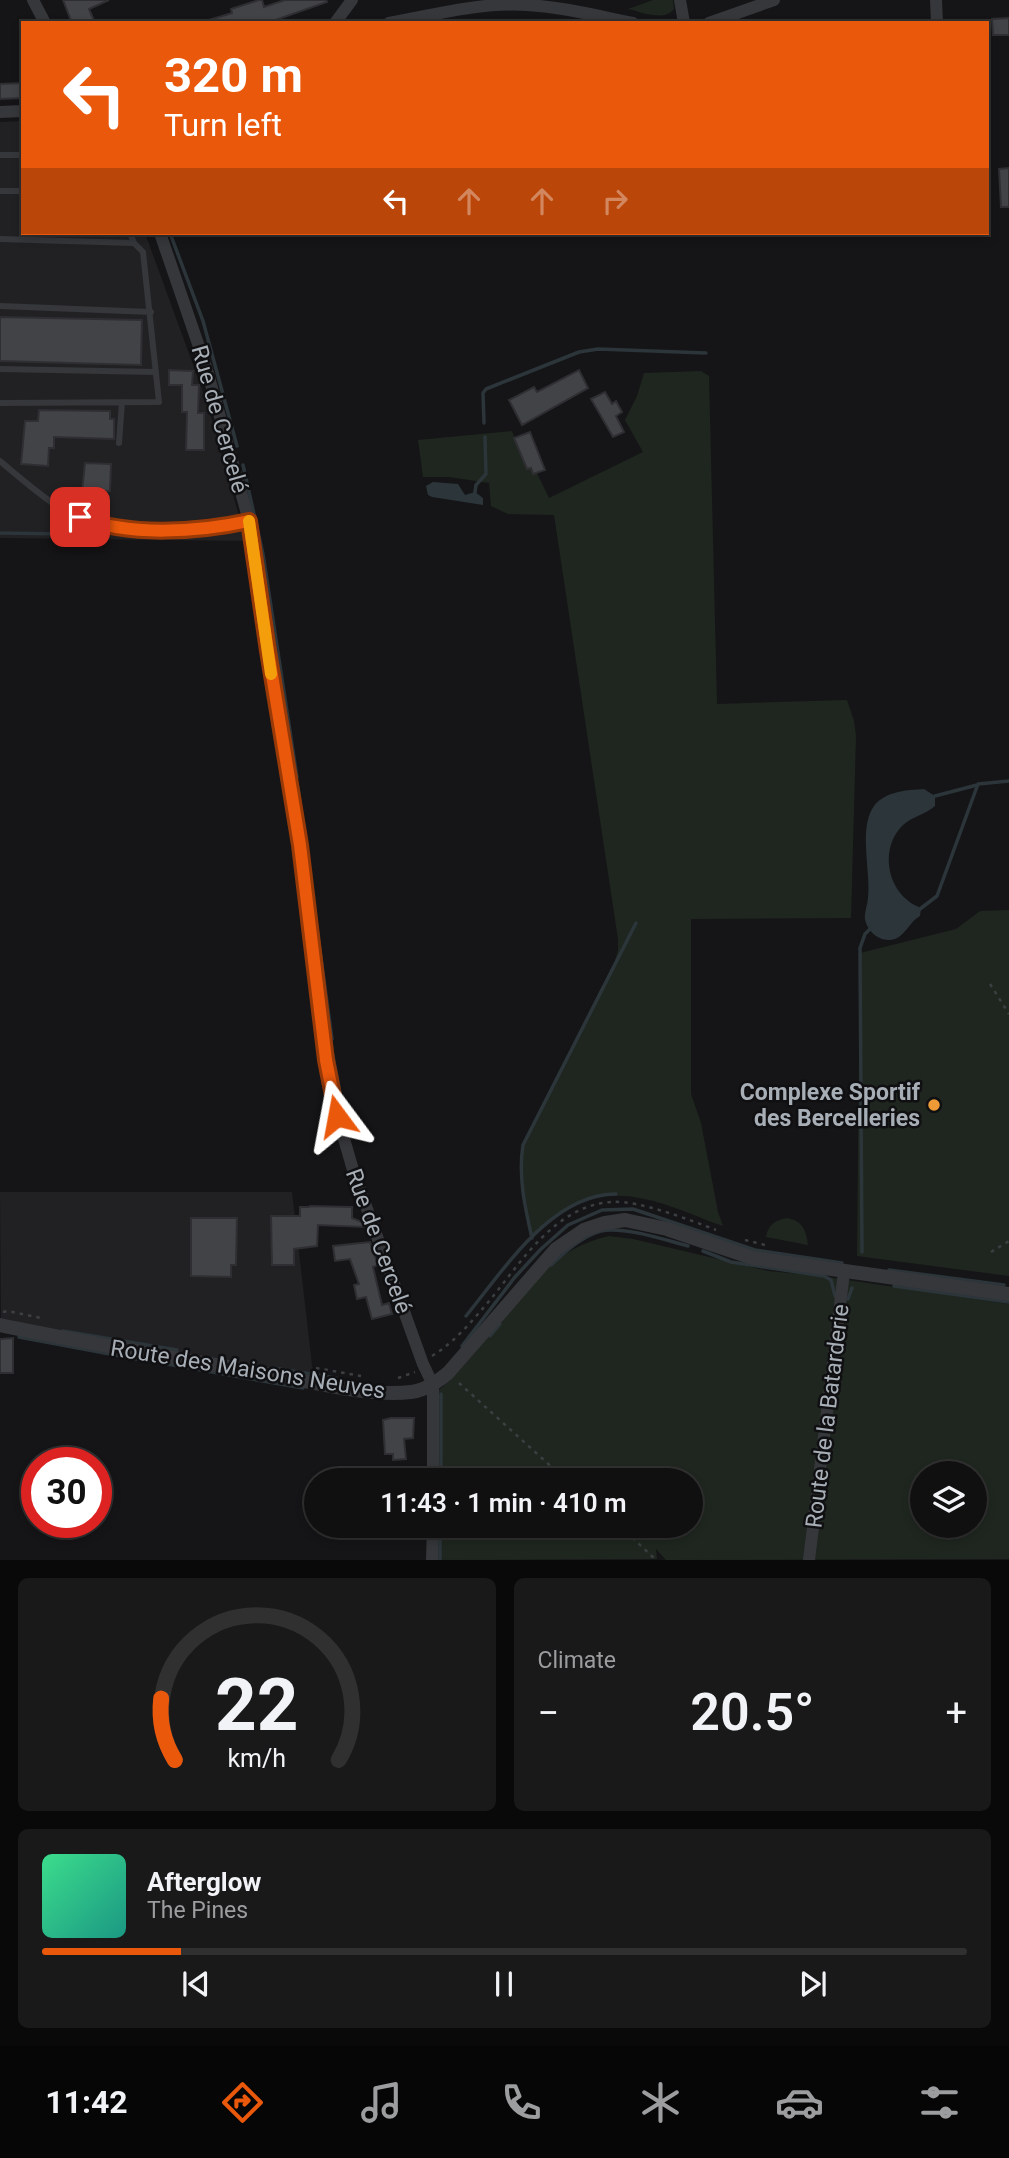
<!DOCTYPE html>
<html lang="en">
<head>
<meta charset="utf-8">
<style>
	:root { --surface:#101011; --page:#19191a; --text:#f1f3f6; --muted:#9c9d9f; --line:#303031; --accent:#ea580c }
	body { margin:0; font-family:Roboto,sans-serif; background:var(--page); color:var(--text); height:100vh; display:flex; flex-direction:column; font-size:26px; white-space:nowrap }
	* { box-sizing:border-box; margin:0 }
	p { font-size:23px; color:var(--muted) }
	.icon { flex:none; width:38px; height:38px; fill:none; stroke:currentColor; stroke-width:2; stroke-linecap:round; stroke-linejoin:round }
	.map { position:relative; height:1560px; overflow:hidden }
	.details { display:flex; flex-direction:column; gap:18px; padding:18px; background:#090909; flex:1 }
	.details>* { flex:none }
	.banner { position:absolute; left:21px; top:21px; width:968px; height:214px; border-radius:0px; box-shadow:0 4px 10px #0003,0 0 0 2px var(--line); background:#ea580c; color:#fff; overflow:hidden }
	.controls { position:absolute; left:910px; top:1461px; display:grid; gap:14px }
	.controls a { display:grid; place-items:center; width:77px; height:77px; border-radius:50%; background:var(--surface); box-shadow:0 4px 10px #0003,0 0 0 2px var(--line); font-size:35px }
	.speed { position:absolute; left:21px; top:1447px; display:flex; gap:14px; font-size:35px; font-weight:700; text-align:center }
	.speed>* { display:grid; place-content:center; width:91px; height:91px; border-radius:50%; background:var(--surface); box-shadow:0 4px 10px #0003,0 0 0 2px var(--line); line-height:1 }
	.speed .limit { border:10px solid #d22; background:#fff; color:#111 }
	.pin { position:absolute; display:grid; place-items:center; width:60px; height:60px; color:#fff; margin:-30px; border-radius:14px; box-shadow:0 4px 10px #0006 }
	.me { position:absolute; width:77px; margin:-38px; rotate:347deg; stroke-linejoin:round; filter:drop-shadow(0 0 5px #0008) }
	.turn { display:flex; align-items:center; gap:24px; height:147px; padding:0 28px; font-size:32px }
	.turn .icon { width:91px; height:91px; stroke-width:2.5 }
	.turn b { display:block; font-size:49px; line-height:60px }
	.lanes { display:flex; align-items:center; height:66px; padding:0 28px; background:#0003; justify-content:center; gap:35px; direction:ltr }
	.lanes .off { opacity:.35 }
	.big { font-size:52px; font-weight:600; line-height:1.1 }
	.details .card { flex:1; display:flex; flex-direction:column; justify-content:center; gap:10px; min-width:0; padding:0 24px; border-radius:10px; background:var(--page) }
	.details .dial { align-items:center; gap:0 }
	.dial svg { height:182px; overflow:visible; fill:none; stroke:var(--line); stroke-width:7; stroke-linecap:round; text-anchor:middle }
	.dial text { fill:var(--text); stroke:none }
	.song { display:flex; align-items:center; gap:21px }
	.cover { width:84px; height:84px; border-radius:10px; background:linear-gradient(135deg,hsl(150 70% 55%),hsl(170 70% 35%)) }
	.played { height:7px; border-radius:4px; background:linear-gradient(90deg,var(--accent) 15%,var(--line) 15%) }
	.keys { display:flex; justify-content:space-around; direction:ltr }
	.heat { display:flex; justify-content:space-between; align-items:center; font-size:38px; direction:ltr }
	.details .tiles { flex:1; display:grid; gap:18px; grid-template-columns:1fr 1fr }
	.card:last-child { grid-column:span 2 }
	.trip { position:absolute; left:304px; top:1468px; width:399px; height:70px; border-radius:35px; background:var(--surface); box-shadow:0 4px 10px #0003,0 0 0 2px var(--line); font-weight:600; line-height:70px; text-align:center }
	.tab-bar { display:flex; height:112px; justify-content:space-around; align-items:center; background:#060607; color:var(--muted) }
	.tab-bar .icon { width:49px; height:49px }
	.tab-bar .active { color:var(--accent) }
	.tab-bar b { font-size:32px; color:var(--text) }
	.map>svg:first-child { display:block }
	.built { fill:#212124 }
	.green { fill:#1f261f; fill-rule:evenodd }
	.water { fill:#2b353a }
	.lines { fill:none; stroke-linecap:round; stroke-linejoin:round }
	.stream { stroke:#2b353a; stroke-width:3.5 }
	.building { fill:#414347; stroke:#2f2f33; stroke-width:2 }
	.path { stroke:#3c3f42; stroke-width:2.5; stroke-dasharray:3.5 5; stroke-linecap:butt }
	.service { stroke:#36373b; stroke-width:6 }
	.minor { stroke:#36373b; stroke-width:12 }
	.tertiary { stroke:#36373b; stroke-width:14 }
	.route-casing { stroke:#983908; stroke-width:18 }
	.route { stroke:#ea580c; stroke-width:12 }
	.slow { stroke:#f59e0b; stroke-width:12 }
	.poi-dot { fill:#ed9a37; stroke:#101012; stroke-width:2.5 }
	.labels { text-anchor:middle; stroke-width:5; stroke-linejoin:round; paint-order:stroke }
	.street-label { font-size:23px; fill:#a7aeb6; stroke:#101012 }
	.poi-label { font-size:23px; font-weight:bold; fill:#a7aeb6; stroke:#101012; text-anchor:end }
</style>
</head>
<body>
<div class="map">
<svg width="1009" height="1560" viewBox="0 0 1009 1560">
	<rect width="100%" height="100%" fill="#151517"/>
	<path class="built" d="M23,121V233H145L207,403L246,541L0,538V122Z
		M0,1192H292L314,1382L1,1325Z"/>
	<path class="green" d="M653,0H673L674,9C664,22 642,12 628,9Z
		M701,371L709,376L717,704L847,700L854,721L856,736L851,918L691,919V1094L701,1123L718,1212L723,1226C707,1221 693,1214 678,1209C617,1186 578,1191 532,1238C525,1208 518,1176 523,1145L614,965L618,950V939L554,515L508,514L491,506L489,483L449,477H423L418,440L512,431L527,469L531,468L533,474L537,473L549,498L643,452L625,420L637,396L644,373Z
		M1009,910V1276L857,1256L860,953L956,929L980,911Z
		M787,1218C803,1221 806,1230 808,1245L766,1237C768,1225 775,1220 787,1218Z
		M609,1236L633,1239L768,1271L821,1276L1009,1304V1559L666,1560L656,1549L657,1559L432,1560L433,1526H691V1480H433V1395C494,1347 527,1253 609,1236ZM922,1474H975V1526H922Z"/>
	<path class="water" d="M433,482L458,484L465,495L475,492L483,498V505L432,497L428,495L426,486Z
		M924,789L935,796V806C925,815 912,816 902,826C878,851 888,896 921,908L920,916C906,924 903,945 882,939C873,936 866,927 865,919C864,912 868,904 868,897C871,872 858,828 874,806C885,791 908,790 924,789Z"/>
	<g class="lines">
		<path class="stream" d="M170,233L203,321L237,446
			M484,423L483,393L486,389L579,352L598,349L706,353
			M243,465L263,554L297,777
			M475,492L476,485L486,474L485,437
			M0,533L66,534
			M298,788L332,1039
			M935,796L977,785
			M920,909L937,896L978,784L1009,781
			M332,1051L347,1128
			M532,1238C525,1208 518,1176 523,1145L636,923
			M703,1251L731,1262L824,1276L831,1280L835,1296
			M862,1252L860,948L865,934L873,926
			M551,1265C565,1252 582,1236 601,1231C624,1226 665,1240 688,1246
			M889,1270L1004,1285
			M894,1286L1009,1302
			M848,1299L852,1288
			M466,1316C503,1271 551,1194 616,1194
			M63,1331L177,1350
			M490,1336L500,1324
			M19,1337L142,1360
			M462,1346L515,1277L541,1249L568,1225L602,1210L633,1209L755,1250L842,1263
			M150,1361L303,1388
			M274,1368L336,1378
			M441,1480V1394
			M440,1560V1526"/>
	</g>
	<path class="building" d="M63,0H109L89,9L95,23H72Z
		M259,0H262L264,7L285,0H326L327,2L267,23H210L209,20L232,13L231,9Z
		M1009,18V35H993L992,19Z
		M23,83V98L0,99V84Z
		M1009,168V207H1001L999,169Z
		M0,317L142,320L141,365L0,361Z
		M169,370L193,371L192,385H199L198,413H204V450H186L187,412H182V385H169Z
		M579,370L588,388L522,425L509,400L534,387L537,392Z
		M605,392L612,404L616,401L622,412L616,416L624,432L613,437L591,399Z
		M39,410L110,411V419H114V439L54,437V448H49L48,466L21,464L25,421H38Z
		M530,432L545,470L533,474L531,468L527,469L514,438Z
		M85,463L111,464L110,491L82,492Z
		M310,1206L352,1207V1218L362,1222L364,1227L318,1225L317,1246L294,1249V1265H272L271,1216H300V1207H309Z
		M191,1218H237L236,1265H231V1277L191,1276Z
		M370,1242L378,1265L373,1267L382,1305L389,1303L392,1314L372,1319L366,1297L357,1299L354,1285L359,1284L350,1259L335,1261L333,1246Z
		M13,1338V1373H0V1339Z
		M391,1418H414L413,1438L404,1439L406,1459L393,1460V1454H385L383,1420Z"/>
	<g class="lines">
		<path class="path" d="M990,984L1009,1014
			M745,1240L769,1246
			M991,1252L1009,1241
			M3,1312L8,1311L41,1318
			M432,1356C456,1341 472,1321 490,1300C522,1261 556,1205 612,1202C639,1200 690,1220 716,1230
			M316,1368L361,1376
			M398,1378L415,1372
			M459,1383L566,1480
			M620,1526L656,1560"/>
		<path class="service" d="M0,155H23
			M0,191H23
			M0,239L134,243
			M0,306L151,312
			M0,369L156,372
			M0,403L159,402L143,252L134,243L130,233
			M119,443L122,402
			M0,461C20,478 42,497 64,511C109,538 199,531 249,521"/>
		<path class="minor" d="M33,0L45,23
			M680,0L684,23
			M936,0L937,23
			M335,23L352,0
			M389,23C433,15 481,2 527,5C563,7 598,16 633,23
			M709,23L774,0
			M0,112L23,111
			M160,233L207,370L249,521L268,651L300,845L332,1097L353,1170L423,1364L433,1385V1480
			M432,1560L433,1526
			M809,1560L844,1272"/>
		<path class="tertiary" d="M0,1325C91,1344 182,1359 273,1375C315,1382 369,1397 411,1392C426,1390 437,1382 448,1373L556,1249L584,1230L605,1223L625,1220L667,1229L753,1258L1009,1294"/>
	</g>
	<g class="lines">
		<g class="route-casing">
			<path id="route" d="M80,517C128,537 199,532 249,521L268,651L300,845L326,1060L337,1116"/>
		</g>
		<use href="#route" class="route"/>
		<path class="slow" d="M249,521L271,674"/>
	</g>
	<circle class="poi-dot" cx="934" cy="1105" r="7"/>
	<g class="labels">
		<g class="street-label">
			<text transform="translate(220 419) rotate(74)" y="8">Rue de Cercelé</text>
			<text transform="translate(379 1241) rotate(70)" y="8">Rue de Cercelé</text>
			<text transform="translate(248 1369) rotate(9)" y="8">Route des Maisons Neuves</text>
			<text transform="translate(827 1416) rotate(-83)" y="8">Route de la Batarderie</text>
		</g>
		<g class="poi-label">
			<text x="920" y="1100">Complexe Sportif<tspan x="920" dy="26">des Bercelleries</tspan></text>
		</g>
	</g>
</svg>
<div class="controls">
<a><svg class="icon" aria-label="layers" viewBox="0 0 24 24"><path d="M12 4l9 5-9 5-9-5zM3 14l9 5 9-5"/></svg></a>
</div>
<div class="speed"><div class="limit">30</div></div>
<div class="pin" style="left:80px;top:517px;background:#d93025"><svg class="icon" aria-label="arrive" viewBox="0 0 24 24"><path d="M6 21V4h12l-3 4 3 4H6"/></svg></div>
<svg class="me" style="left:337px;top:1116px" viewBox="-20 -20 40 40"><path d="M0-17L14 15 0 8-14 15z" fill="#ea580c" stroke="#fff" stroke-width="4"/></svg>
<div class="trip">11:43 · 1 min · 410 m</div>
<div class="banner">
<div class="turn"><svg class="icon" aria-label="left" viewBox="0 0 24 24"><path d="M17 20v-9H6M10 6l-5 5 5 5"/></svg><div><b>320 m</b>Turn left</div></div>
<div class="lanes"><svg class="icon" aria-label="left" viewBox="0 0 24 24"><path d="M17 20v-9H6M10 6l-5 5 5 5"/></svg><svg class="icon off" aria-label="ahead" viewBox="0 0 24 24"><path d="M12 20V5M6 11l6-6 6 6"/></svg><svg class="icon off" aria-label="ahead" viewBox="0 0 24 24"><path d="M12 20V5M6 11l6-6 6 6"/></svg><svg class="icon off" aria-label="right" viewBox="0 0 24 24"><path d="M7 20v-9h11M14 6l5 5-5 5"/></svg></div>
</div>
</div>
<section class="details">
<div class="tiles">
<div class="card dial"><svg viewBox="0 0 100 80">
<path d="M14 69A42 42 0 1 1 86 69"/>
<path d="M14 69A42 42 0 0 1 8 42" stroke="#ea580c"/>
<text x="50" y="56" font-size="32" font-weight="700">22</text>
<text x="50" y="72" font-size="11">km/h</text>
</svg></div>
<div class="card"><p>Climate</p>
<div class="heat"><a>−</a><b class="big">20.5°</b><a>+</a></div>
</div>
<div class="card">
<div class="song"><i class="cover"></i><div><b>Afterglow</b><p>The Pines</p></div></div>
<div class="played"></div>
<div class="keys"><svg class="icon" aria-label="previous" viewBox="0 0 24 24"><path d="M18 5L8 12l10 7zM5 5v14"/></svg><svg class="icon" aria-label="pause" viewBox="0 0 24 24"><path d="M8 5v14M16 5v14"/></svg><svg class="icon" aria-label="next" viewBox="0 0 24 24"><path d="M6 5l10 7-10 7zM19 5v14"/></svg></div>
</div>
</div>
</section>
<nav class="tab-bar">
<b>11:42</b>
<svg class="icon active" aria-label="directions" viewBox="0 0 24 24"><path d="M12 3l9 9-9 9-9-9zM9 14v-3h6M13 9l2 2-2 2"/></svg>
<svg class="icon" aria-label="music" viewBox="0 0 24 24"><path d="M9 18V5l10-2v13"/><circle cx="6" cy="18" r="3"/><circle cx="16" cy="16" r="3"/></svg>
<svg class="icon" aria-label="phone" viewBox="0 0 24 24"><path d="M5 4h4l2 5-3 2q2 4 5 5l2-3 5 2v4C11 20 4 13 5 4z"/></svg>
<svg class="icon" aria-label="climate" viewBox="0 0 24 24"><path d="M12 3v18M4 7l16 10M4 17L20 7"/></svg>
<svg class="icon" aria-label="car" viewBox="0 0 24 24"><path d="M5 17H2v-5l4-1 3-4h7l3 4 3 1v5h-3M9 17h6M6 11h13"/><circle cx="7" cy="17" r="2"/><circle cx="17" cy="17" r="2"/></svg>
<svg class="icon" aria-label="filters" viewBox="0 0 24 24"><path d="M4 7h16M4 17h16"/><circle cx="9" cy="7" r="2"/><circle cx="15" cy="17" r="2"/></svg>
</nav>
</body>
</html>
